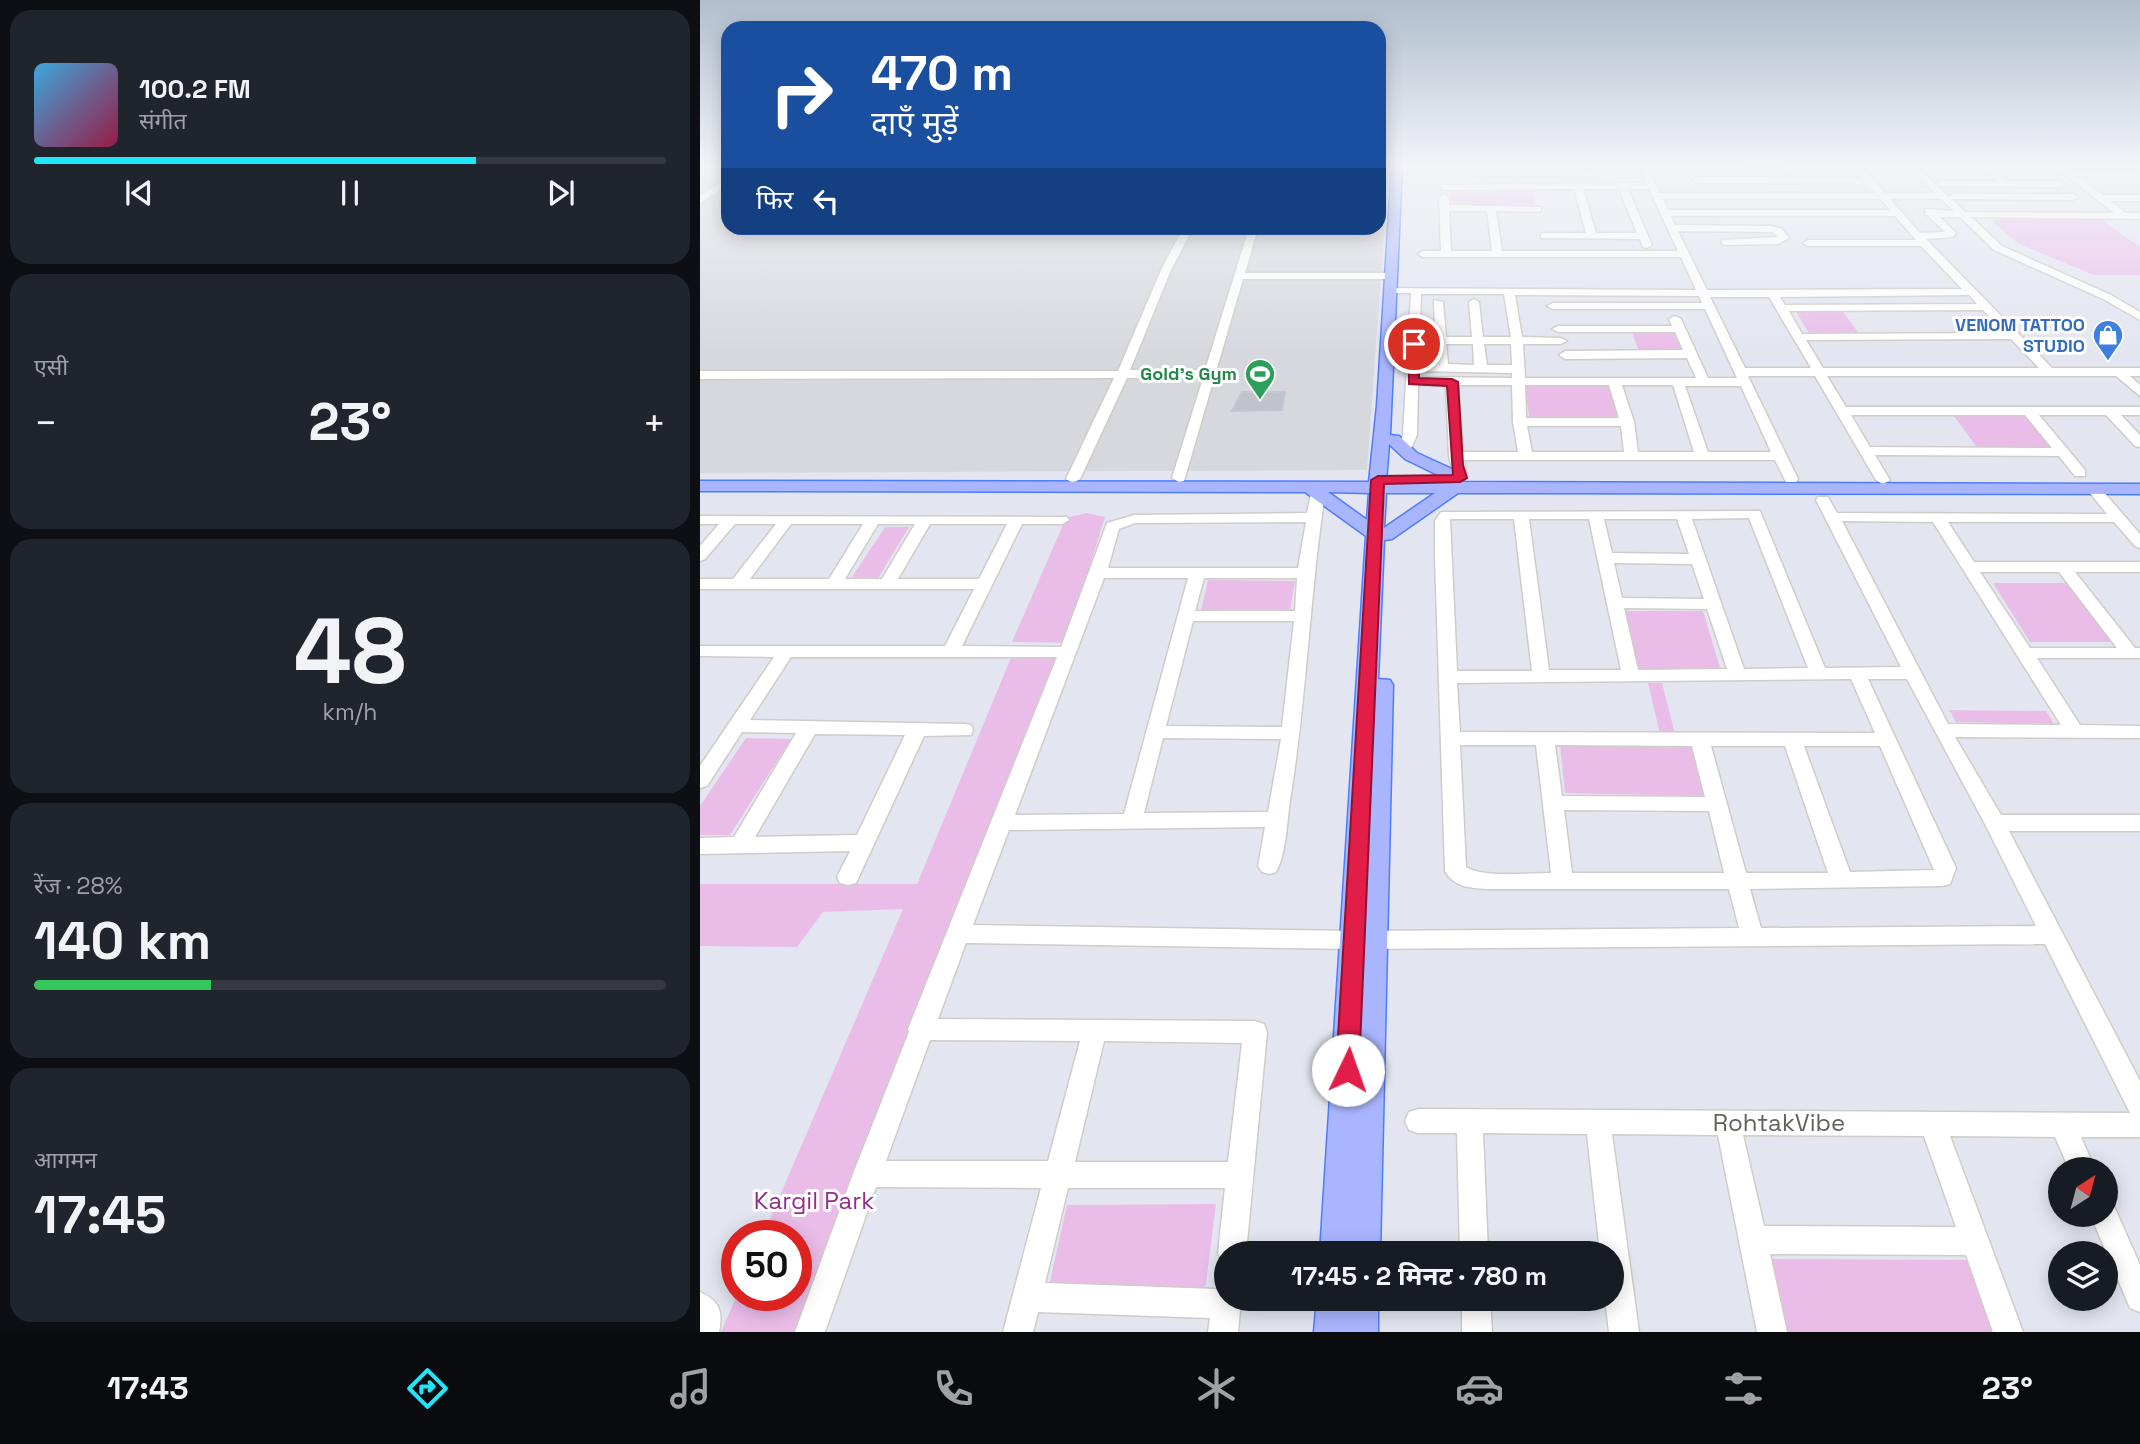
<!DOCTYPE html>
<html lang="hi">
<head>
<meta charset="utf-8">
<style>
	:root { --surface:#171b24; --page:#20242c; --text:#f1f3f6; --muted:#9ea1a6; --line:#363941; --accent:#1fe7fa }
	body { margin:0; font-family:"Space Grotesk","Noto Sans Devanagari",sans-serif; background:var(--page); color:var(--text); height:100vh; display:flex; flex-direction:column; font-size:26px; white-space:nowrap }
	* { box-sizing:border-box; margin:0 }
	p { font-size:23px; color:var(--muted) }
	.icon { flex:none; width:38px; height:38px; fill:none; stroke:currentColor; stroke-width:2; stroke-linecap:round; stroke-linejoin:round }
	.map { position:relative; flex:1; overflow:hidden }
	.sheet { display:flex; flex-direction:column; gap:10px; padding:10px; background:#0d0f14; width:700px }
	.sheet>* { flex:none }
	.guide { position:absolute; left:21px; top:21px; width:665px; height:214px; border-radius:21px; box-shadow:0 4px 18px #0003; background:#1a4fa0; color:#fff; overflow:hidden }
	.needle { width:46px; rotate:36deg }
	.buttons { position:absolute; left:1348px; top:1157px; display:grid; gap:14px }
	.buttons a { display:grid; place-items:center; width:70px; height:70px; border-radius:50%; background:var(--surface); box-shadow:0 4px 18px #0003; font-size:35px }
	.speed { position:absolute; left:21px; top:1220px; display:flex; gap:14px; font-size:35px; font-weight:700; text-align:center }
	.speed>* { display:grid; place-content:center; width:91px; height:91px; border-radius:50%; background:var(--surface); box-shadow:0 4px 18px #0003; line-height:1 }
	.speed .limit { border:10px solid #d22; background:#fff; color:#111 }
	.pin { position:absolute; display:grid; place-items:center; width:60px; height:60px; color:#fff; margin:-30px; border:4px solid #fff; border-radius:50%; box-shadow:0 2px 7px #0007 }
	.me { position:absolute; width:77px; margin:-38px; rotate:3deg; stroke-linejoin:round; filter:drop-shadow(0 0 5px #0008) }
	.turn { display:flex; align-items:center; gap:24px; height:147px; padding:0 35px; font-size:32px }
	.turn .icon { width:91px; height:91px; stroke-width:2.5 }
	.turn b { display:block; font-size:49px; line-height:60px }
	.then { display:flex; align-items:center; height:66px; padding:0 35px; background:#0003; gap:14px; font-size:26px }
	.big { font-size:52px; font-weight:700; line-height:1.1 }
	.sheet .card { flex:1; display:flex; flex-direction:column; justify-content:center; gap:10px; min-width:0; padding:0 24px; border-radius:21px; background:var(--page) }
	.sheet .dial { align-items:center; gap:0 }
	.dial b { font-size:91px; line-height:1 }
	.song { display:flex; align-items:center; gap:21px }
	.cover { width:84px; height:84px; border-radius:10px; background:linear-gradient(135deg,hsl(200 70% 55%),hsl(340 70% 35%)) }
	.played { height:7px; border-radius:4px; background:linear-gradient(90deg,var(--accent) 70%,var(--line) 70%) }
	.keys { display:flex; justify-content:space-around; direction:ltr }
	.heat { display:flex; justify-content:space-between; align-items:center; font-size:38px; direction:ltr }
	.charge { height:10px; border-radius:5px; background:linear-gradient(90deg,#34c759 28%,var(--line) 0) }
	.trip { position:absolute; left:514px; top:1241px; width:410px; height:70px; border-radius:35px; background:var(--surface); box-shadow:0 4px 18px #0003; font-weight:700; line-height:70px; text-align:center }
	.tabs { display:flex; height:112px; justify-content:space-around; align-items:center; background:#090b0e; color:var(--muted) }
	.tabs .icon { width:49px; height:49px }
	.tabs .current { color:var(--accent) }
	.tabs b { font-size:32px; color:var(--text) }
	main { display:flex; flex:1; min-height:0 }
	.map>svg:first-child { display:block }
	.industrial { fill:#d6d8de }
	.green { fill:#eabde9 }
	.building { fill:#c0c3ca; stroke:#c1c7d5; stroke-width:2 }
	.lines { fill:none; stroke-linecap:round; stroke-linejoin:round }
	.minor-casing { stroke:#d0ccc7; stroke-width:3 }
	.major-casing { stroke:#4d7dff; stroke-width:3 }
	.minor { fill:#fff; fill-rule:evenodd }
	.major { fill:#a9b6ff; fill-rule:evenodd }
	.route { fill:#e11d48; stroke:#92132f; stroke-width:2 }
	.labels { text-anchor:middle; stroke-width:6; stroke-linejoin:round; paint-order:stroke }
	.far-shop-label { font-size:18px; font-weight:bold; fill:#366cbe; stroke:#fff; text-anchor:end }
	.far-leisure-label { font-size:18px; font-weight:bold; fill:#27864d; stroke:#fff; text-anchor:end }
	.near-street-label { font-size:24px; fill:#66615b; stroke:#fff }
	.near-park-label { font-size:24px; fill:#912f8c; stroke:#fff }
</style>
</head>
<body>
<main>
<section class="sheet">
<div class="card">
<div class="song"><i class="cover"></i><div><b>100.2 FM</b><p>संगीत</p></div></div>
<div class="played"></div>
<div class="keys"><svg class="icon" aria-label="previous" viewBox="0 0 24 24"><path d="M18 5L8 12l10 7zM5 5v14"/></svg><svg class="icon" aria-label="pause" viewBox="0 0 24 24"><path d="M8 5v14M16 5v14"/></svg><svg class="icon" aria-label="next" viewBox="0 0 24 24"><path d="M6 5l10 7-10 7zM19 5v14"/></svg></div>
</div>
<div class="card"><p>एसी</p>
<div class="heat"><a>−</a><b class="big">23°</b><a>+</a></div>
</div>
<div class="card dial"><b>48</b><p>km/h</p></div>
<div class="card"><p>रेंज · 28%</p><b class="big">140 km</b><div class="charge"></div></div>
<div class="card"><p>आगमन</p><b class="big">17:45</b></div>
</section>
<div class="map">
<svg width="1440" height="1332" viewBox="0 0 1440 1332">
	<rect width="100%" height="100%" fill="#e3e6f0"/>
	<path class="industrial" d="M0,165H28V228H679V165H689L667,470L0,473Z"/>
	<path class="green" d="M1036,165H1083L1093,179H1045Z
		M751,189H832L836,206H752Z
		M1303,218L1402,220L1440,247V275H1394L1319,244L1293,222Z
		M1096,312H1143L1160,335L1111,336Z
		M931,330H977L986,351H939Z
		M824,385H912L922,420H830Z
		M1254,416H1326L1354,450L1278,449Z
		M387,513L405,517L366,643L312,642L366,518Z
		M185,527H209L178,578L152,577Z
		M508,580L595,581L590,611H501Z
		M1293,583H1369L1411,642H1330Z
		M923,611H1003L1021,671L936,670Z
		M313,653L364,654L99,1332H21L37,1295H96V1236L63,1235L203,909L123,912L97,947L0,946V884H217Z
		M948,683H962L975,734H960Z
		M1249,710L1346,711L1354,724L1256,722Z
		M46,738L91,739L30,835H0V806Z
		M860,745L996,747L1007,796L865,793Z
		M516,1204L503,1307L344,1308L367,1205Z
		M1070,1259L1270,1260L1295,1332H1087Z"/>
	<path class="building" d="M542,392H585L582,410L532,411Z"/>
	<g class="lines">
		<g class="minor-casing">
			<path id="minor" d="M938,165H946L960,193H1175L1167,184L997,183L993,180L997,177L1162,178L1151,165H1160L1185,193H1235L1206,165H1215L1236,185L1240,181H1297L1279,165H1288L1308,181H1360L1364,184L1360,187L1237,186L1249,197L1253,194H1373L1378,197L1373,200L1252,199L1265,212L1414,213L1353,165H1363L1370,170H1440V176H1376L1403,195H1440V201H1410L1426,213H1440V219L1271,217L1302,246L1411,295L1440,312V320L1403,299L1294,250L1260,217H1240L1256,233L1253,237L1226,239L1352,368H1440V376H1430L1440,385V396L1416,376H1127L1146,407H1440V415H1421L1440,435V447L1435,446L1406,415H1339L1385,470V476H1375L1359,456L1175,455L1190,480L1183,484L1176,480L1115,376H1048L1098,479L1096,482H1086L1075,460H764L767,478L760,482L755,481L749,456L746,385H718L717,435L709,453H699L697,450L703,435L711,293H690L685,290L686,288L996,290L981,257H723L718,254L723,251H741L739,197L744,194L749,197V205L841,207V211L838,212L796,211L802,251H978L949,189H928L952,245L947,248L943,247L940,239L841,238V234L844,233H886L874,189L744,190L741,189V185L946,183ZM883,189H919L937,233H896ZM963,199H1180L1190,210H968ZM1190,199H1241L1254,211L1225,209V213L1245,232L1220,233ZM749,211H787L792,251H751ZM971,216H1195L1216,240H1108L1103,243L1108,246H1221L1262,289L1007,290L978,231L1072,232L1078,237L1022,240V244L1025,245L1078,244L1089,238L1082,229L1072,226L975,225ZM721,294H804L811,337H783L779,302L774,299L769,302L772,337H746L743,302L734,300L736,364L719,363ZM815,295L999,296L1002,303H853L847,306L853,309H1005L1037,378H1008L981,319L975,316L969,319L972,326H858L852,329L858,332H975L983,350L865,351L859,355L865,359L987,358L996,378H825L823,344H861L867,341L861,338L822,337ZM1269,295L1277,304L1085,305L1080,297ZM1010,297H1069L1111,368H1045ZM1283,310L1304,333L1102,334L1089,311ZM1311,339L1339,368H1123L1106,340ZM746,344H773L774,365L748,364ZM784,344H811L812,365H787ZM719,371L812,373V378L719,377ZM758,385H812L813,422L818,452H763ZM825,385H909L919,418H826ZM922,385H973L994,452H938L934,422ZM985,386H1041L1071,452H1008ZM1151,415H1325L1352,448L1170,447ZM827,426H921L924,452H832Z
				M743,170H897L901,173L897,176L740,175Z
				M28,178V185L0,203V196Z
				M549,228H558L545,273H691L696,276L691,279H543L484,481L479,482L472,478L503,378H427L380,479L373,483L366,479L414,378L0,379V371H418L461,270L479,236L484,233L489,236L471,270L430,370H505Z
				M618,489L625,493C610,592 607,693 591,794C587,816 587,853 576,872L569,874L562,872L558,866L565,827L309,830L273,925L655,931L1039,928L1029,889H786C770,888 754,887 745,871L735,557V521L741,512L1060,511L1125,668L1201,667L1116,500L1118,497H1128L1137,513L1407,514L1390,493L1397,489L1402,490L1440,534V548L1435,546L1414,522H1248L1274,562H1440V572H1375L1435,648H1440V658H1337L1380,725L1440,726V738L1255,737L1301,815H1440V831H1309L1440,1081V1137H1381L1395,1169H1369L1355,1137L1250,1136L1323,1332H1293L1266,1255L1070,1254L1087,1332H1057L1018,1135L912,1134L939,1332H909L905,1298H912V1253H900L887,1134L783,1133L788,1253H760L757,1133H718L709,1130L705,1121L709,1112L718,1109L1430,1113L1345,944L655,949L266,943L238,1019L555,1021L564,1024L567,1032L546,1253H527V1265L522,1263L518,1253L525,1188H368L345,1283L516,1289L527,1284V1298H541L538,1332H508L510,1318L338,1312L333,1332H303L341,1188L176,1187L125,1332H95L153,1174L209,1032L208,1029L357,657H91L50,720L264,724L271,725L273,730L271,735L224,736L156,883L148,885L140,883L137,877L150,851L0,854V838L34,837L96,733L42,732L7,786L0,788V766L74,657L0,656V646H245L274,589H0V579H33L76,524H35L5,559L0,561V546L19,524H0V516L367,517L369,520L362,524H322L262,646L361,647L407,523L434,515L607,513L611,493ZM1049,518L1108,668L1044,669L992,519ZM750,519H814L832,671H757ZM829,519H889L921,670H849ZM904,519H977L989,554L912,553ZM1142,521L1233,522L1361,725L1248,724ZM606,522L598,568H408L419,529L435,523ZM91,524H163L129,579H50ZM178,524H215L182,579H145ZM230,524H307L279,579H198ZM914,563L992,564L1004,599L922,598ZM1280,572H1359L1417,648H1330ZM404,578H488L424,814L315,815ZM504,578H597L595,611H495ZM924,608L1007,609L1027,669L938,670ZM493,621H594L582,727L466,726ZM1151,679L1175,733L760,732L757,683ZM1168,679H1207L1285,824L1336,926L1061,928L1050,889L1242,886L1250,884L1256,868ZM115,734L205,735L157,835L55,837ZM463,738L581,739L568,812L444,813ZM760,745H836L851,873C830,873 782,878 766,867ZM855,745L992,746L1005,797L862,796ZM1011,746H1085L1128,873H1046ZM1104,746H1180L1234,870L1150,872ZM864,810L1009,811L1024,873H872ZM230,1040L380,1041L348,1161H186ZM404,1041L542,1043L528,1162H375ZM1043,1135L1224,1136L1256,1227L1064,1226Z
				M1405,1201L1413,1204L1440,1265V1312L1430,1308L1390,1214H1405Z
				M0,1292C20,1301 23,1312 19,1332H0Z
				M762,1298H790L792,1332H762Z"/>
		</g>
		<g class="major-casing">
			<path id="major" d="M692,165H702L690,435L699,436L717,453L763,474L765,478L761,482L1440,484V494L758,493L692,539L684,540L678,679L690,680L693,685L680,1253H620L666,536L605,492L0,491V481L669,482L677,406ZM689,444L705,459L752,482H686ZM628,492L669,493L667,520ZM686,493H735L684,528Z
				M617,1298H678V1332H614Z"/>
		</g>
		<use href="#minor" class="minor"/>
		<use href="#major" class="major"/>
	</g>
	<linearGradient id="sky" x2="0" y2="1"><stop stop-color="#b1becd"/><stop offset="0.47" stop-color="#f2f4f8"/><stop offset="1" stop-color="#f2f4f8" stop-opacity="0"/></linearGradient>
	<rect width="1440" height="352" fill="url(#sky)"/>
	<path class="route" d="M714,341L719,344V378L752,379L758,382L763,465L767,478L760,482L684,484L659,1070L655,1078L648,1081L640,1078L636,1070L671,480L678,476L753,475L747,386L709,384L708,344Z"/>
	<defs>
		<g id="shop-pin" transform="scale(1.575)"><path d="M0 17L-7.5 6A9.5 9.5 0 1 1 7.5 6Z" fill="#3f7fe0" stroke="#fff"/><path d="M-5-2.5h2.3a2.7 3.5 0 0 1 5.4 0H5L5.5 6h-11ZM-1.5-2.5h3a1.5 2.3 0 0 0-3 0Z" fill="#fff"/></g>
		<g id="stadium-pin" transform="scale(1.575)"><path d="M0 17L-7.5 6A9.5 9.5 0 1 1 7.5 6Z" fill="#2e9e5b" stroke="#fff"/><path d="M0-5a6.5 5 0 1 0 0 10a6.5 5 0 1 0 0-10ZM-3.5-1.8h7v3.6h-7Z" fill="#fff"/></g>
	</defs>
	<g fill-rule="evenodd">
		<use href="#shop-pin" x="1408" y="335"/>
		<use href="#stadium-pin" x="560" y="374"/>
	</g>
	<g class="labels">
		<g class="far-shop-label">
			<text x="1385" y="331">VENOM TATTOO<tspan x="1385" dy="21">STUDIO</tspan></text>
		</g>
		<g class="far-leisure-label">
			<text x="537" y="380">Gold's Gym</text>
		</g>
		<g class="near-street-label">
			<text x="1079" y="1131">RohtakVibe</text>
		</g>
		<g class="near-park-label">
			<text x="114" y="1209">Kargil Park</text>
		</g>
	</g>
</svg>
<div class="buttons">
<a><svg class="needle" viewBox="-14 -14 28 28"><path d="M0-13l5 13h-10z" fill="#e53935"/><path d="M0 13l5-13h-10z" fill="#9ea1a6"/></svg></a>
<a><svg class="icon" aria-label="layers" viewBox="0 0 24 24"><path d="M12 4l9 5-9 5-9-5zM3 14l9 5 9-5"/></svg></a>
</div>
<div class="speed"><div class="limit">50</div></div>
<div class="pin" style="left:714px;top:344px;background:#d93025"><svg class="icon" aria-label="arrive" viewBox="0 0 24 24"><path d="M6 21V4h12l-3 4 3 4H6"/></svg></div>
<svg class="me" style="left:648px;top:1070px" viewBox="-20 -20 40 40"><circle r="19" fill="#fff"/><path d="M0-13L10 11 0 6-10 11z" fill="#e11d48"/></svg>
<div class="trip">17:45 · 2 मिनट · 780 m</div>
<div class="guide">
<div class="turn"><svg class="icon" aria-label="right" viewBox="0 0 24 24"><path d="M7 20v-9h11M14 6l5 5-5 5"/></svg><div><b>470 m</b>दाएँ मुड़ें</div></div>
<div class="then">फिर<svg class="icon" aria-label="left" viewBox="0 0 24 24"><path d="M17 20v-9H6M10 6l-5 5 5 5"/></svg></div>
</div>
</div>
</main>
<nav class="tabs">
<b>17:43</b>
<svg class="icon current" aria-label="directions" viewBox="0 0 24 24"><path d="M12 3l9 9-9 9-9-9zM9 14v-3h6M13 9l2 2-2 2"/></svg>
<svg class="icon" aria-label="music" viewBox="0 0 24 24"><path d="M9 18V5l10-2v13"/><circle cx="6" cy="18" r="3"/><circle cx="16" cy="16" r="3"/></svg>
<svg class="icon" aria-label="phone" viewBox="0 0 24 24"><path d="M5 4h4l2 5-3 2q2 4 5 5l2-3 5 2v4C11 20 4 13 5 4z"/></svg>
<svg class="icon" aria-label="climate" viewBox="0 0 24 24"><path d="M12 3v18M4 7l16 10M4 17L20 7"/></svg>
<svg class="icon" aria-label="car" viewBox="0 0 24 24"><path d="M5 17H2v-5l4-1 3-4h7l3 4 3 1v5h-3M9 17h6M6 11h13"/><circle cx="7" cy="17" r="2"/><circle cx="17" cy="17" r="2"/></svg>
<svg class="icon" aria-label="filters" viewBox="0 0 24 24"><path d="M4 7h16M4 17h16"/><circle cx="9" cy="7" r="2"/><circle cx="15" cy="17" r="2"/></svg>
<b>23°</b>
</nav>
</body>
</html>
